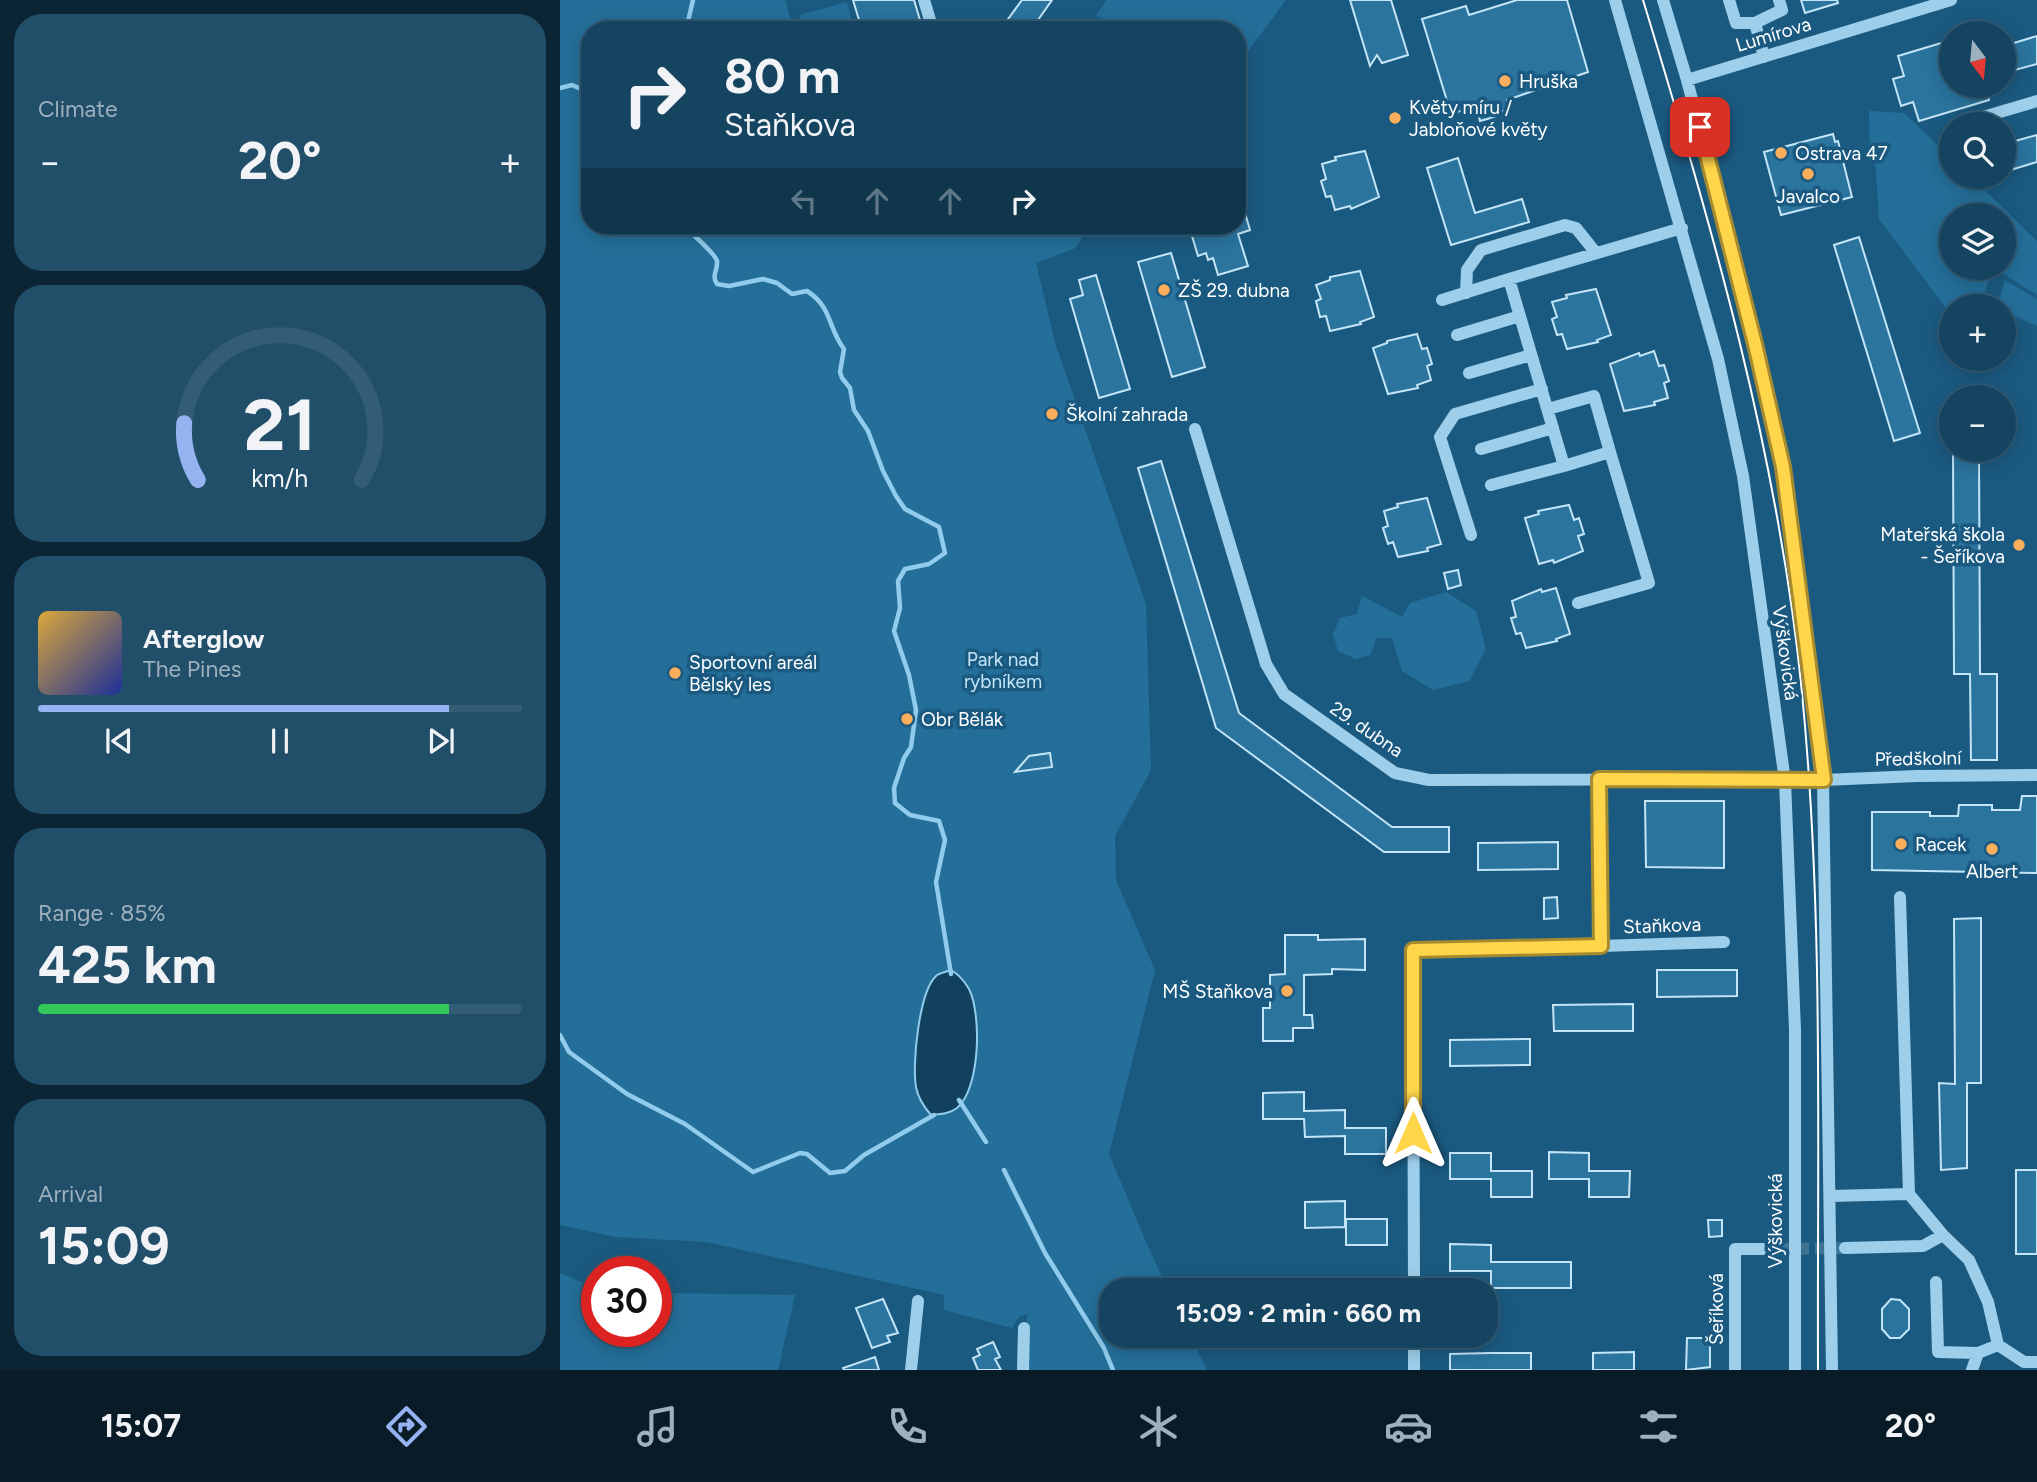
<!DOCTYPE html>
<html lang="en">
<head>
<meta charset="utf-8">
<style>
	:root { --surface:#144460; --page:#214e69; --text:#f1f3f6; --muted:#9db0bd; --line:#335c75; --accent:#95b2f1 }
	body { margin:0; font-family:Figtree,sans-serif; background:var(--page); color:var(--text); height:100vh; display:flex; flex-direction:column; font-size:26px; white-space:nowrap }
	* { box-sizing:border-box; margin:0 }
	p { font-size:23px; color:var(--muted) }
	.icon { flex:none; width:38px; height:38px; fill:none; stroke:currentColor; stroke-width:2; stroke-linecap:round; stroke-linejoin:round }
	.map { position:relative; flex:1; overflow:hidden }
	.panel { display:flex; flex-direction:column; gap:14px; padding:14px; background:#0b2535; width:560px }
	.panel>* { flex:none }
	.hud { position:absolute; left:21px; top:21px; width:665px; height:214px; border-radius:28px; box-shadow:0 4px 18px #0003,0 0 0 2px var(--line); background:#144460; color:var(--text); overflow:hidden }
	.needle { width:46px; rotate:164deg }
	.tools { position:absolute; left:1379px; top:21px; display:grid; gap:14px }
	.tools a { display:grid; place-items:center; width:77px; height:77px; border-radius:50%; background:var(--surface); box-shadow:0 4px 18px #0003,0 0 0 2px var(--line); font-size:35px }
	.speed { position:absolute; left:21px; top:1256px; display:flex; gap:14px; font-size:35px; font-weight:700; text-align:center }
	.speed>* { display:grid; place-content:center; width:91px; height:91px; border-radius:50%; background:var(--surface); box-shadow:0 4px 18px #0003,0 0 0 2px var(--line); line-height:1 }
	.speed .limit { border:10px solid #d22; background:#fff; color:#111 }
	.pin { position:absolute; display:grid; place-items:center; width:60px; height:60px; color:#fff; margin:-30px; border-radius:14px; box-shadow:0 4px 10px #0006 }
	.me { position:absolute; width:77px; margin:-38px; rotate:0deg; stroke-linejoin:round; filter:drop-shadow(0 0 5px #0008) }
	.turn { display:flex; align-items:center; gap:24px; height:147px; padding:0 28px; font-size:32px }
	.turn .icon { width:91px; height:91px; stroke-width:2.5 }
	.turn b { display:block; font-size:49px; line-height:60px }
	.lanes { display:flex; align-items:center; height:66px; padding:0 28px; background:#0003; justify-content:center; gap:35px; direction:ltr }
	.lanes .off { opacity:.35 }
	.big { font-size:52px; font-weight:700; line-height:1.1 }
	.panel .card { flex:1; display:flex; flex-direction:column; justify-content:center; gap:10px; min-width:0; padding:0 24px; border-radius:28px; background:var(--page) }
	.panel .dial { align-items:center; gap:0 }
	.dial svg { height:182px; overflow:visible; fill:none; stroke:var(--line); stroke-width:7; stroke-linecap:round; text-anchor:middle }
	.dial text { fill:var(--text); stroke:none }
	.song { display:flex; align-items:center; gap:21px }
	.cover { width:84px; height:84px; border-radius:10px; background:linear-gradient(135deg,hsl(40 70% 55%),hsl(230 70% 35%)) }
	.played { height:7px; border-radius:4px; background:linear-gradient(90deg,var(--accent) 85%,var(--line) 85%) }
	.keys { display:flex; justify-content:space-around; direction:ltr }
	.heat { display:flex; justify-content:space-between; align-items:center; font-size:38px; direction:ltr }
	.charge { height:10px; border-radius:5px; background:linear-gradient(90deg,#34c759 85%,var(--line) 0) }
	.trip { position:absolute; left:539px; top:1278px; width:399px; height:70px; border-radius:28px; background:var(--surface); box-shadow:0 4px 18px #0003,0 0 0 2px var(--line); font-weight:700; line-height:70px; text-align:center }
	.menu { display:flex; height:112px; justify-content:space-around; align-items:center; background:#081b26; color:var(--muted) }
	.menu .icon { width:49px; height:49px }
	.menu .selected { color:var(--accent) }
	.menu b { font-size:32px; color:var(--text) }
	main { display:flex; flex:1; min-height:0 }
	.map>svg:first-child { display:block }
	.green { fill:#246f99; fill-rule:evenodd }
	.water { fill:#12415e; stroke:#91ccec; stroke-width:2 }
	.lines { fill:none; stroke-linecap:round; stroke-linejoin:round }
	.stream { stroke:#91ccec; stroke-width:4.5 }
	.building { fill:#2a749e; stroke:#c3e5f7; stroke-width:2 }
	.minor-tunnel { stroke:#3d7393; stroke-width:12; stroke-dasharray:12 6; stroke-linecap:butt }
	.minor { stroke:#9ecfea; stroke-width:12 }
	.tram { stroke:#fff; stroke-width:2 }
	.route-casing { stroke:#a68a30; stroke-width:18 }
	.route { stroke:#ffd54a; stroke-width:12 }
	.poi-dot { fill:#fbae5b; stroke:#1b5a80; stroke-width:2.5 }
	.labels { text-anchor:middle; stroke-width:7; stroke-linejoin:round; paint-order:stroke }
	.street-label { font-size:19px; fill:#fff; stroke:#1b5a80 }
	.poi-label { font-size:19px; fill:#fff; stroke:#1b5a80; text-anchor:start }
	.park-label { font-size:19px; fill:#c3e5f7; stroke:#1b5a80 }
</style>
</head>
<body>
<main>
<section class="panel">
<div class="card"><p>Climate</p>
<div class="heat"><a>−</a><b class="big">20°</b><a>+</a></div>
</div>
<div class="card dial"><svg viewBox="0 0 100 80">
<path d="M14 69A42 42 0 1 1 86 69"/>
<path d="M14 69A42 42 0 0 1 8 44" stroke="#95b2f1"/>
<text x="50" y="56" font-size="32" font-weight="700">21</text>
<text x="50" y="72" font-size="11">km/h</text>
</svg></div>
<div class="card">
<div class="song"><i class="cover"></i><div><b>Afterglow</b><p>The Pines</p></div></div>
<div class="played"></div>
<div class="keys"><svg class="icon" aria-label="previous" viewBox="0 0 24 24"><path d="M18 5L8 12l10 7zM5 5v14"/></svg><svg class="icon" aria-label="pause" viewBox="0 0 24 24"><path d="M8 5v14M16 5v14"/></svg><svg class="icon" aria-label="next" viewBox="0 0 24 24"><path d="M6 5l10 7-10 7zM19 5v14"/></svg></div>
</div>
<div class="card"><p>Range · 85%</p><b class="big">425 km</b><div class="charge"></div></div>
<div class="card"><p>Arrival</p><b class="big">15:09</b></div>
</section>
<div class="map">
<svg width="1477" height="1370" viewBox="0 0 1477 1370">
	<rect width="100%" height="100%" fill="#1b5a80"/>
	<path class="green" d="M0,0H225L234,30H30V226H529L516,248L476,263L496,346L586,604L591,770L555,836L556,880L595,970L549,1154L586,1242L608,1290H551V1335H630L647,1370H468L467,1314L459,1317L452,1328L384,1310V1295L147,1242L56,1237L0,1225Z
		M547,0H726L677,66V30H553L536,15Z
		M287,2L294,30H243L239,15Z
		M1309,111L1344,113L1391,158V177H1411L1477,241V295L1434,268L1419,306H1391V315L1319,219L1316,168L1310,153ZM1391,215H1444V268H1391Z
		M1445,280L1477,299V326L1444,311V306H1438Z
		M886,592L916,611L926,649L909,681L873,690L842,671L832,638H817L810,655L796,659L778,651L773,634L780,618L797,614L802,596L842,617L850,603Z
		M0,1273L37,1289V1332H96V1293L235,1295L218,1370H0Z"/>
	<path class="water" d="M391,970C398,974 405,982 409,989C422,1015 420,1089 397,1108C389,1114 380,1114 371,1115C364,1107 358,1098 356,1087C352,1064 359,992 376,976C379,973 386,972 391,970Z"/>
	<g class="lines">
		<path class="stream" d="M126,30L133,0
			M0,88L12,85L30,93
			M124,226C131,233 156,254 157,261C158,271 151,275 157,284L169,286L203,279L217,283L232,294L247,291C272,307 268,328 284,349L280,372L282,378L290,388L294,410L308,431L323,471L336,496L345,509L379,527L385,553L369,564L345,569L338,581L340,608L334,631L349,675L356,710L351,747L344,758L334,788L335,803L350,815L379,821L385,840L376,882L391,974
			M0,1035L9,1052L67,1094L125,1124L193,1172L240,1153L247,1154L270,1173L285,1171L304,1155L374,1115
			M399,1100L426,1142
			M444,1170L485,1253L544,1348L553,1370"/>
	</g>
	<path class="building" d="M293,0H354L363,30H302Z
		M462,0H492L471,30H440Z
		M790,0H831L848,55L822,63L817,55L810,66Z
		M957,0H1007L1028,72L947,100L950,109L936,113L937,116L931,118L920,121L916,106L891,114L862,19L906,6L909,15Z
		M1241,0H1277L1278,3L1245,13Z
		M1477,36V64L1444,73V46Z
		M1391,40V86H1425L1429,100L1359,121L1353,102L1341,106L1333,79L1344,76L1338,56Z
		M1273,134L1275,142L1278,141L1292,197L1221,215L1204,152Z
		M1477,135V162L1444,172V144Z
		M805,151L819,197L791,209L790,206L775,210L771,196L766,197L761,181L766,179L762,164L776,160L775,157Z
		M898,158L915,213L962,199L969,222L891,245L867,168Z
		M680,196L690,230L678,234L688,266L658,275L653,258L648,260L646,253L638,256L629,226H676L677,230V197Z
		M1299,237L1360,433L1334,441L1274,245Z
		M611,253L645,367L612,377L578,262Z
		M800,271L814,317L800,322L801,324L770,331L766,316L760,317L756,301L761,299L756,285L770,280V277Z
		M536,275L570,389L539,398L510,299L523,295L519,280Z
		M1036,289L1051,335L1037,340L1038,342L1007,349L1002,334L997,335L992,319L997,317L992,302L1007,298L1006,295Z
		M857,334L862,349L867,348L872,364L867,366L871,380L857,385L858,388L828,394L813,348L827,343V341Z
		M1094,351L1099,366L1104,365L1109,381L1104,383L1108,398L1094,402L1095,405L1064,411L1050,364L1079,353L1080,356Z
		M1393,450H1419L1420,674H1437V760H1411L1410,674H1394Z
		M601,461L679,713L832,827H889V852H824L656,728L578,468Z
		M867,498L881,544L867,548L868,551L838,557L833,542L828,544L823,528L828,526L824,511L838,507L837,504Z
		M1009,505L1014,520L1019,518L1024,534L1018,536L1023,551L994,563L993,560L979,564L965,518L979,514L978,511Z
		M898,570L901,585L888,589L884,573Z
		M996,588L1010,634L996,639L997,641L966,648L961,633L956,634L951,618L956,617L952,601L981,589L982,592Z
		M490,753L492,767L455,772L469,756Z
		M1462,796H1477V873L1312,870V812H1370V816H1398L1399,805H1432V810H1460Z
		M1085,801H1164V868L1086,867Z
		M998,842V869L918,870V843Z
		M997,897L998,918L984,919V898Z
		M1421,918V1083H1407V1168L1381,1170L1379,1083L1395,1084L1394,919Z
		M725,935H758V940L805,939V970L772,969V974L744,975V1015H752L753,1028H733V1041H703V1008H710V975L725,974Z
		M1097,970H1177V996L1097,997Z
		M1073,1004V1031H994L993,1005Z
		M970,1039V1065L890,1066V1040Z
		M744,1092V1111L785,1110V1128H826V1154H785V1136L745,1137L744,1119H703V1093Z
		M989,1152L1029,1153V1171H1070L1069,1197H1029V1179H989Z
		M890,1153H931V1171H972V1197H931V1179H890Z
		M1456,1170H1477V1254H1456Z
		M785,1201V1227L745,1228V1202Z
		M786,1219H827V1245H786Z
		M1148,1220H1162V1236L1149,1237Z
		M890,1244L931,1245V1262H1011V1288H931V1271H890Z
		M323,1299L338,1333L327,1336L330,1342L312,1348L296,1308Z
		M1331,1299L1340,1300L1349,1309V1329L1340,1338H1330L1322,1329V1309Z
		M1127,1338H1150V1367L1126,1370Z
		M433,1342L440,1357L435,1359L441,1370H418L413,1358L420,1355L417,1349Z
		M1074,1352V1370H1033V1353Z
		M930,1353H971V1370H890V1354Z
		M315,1357L319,1370H284L283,1368Z"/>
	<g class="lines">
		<path class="minor-tunnel" d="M1219,1249L1285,1248"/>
		<path class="minor" d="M364,0L373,30
			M1055,0L1158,359L1183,476L1225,781L1235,1030V1370
			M1103,0L1127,80L1195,344L1223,467L1238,573L1263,780L1272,1370
			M1169,0L1176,23H1195L1204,57
			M1195,23L1222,10L1219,0
			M1127,80L1391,0
			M1406,122L1477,101
			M949,279L1122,228
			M906,293L907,270L921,250L1005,225L1016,228L1036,253
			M882,300L949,279L1004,466L1050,452L1089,583L1018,603
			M897,335L960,316
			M909,373L971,355
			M988,409L1034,396L1050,452
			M635,429L706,664L724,694L835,773L869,780L1191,779L1240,781L1357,776L1477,775
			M921,449L993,428
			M931,485L1004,466
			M911,535L880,437L895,414L982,389
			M1340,897L1349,1194L1383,1235
			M1041,946L1164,942
			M1270,1196L1349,1194
			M1285,1248L1363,1246L1383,1235L1409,1260L1428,1302L1438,1345L1464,1362H1477
			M1376,1282L1378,1352L1418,1353L1438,1345
			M854,1290L853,950L1041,946L1039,779
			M854,1335V1370
			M351,1370L358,1301
			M463,1370L464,1328
			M1175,1370V1249H1219
			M1412,1370L1418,1353"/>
		<path class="tram" d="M1083,0C1152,226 1219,457 1242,693C1264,917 1257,1145 1258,1370"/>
	</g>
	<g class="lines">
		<g class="route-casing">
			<path id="route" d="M853,1133V950L1041,946L1039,779L1264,780L1223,467L1195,344L1140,127"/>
		</g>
		<use href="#route" class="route"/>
	</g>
	<g class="poi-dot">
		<circle cx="945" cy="81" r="7"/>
		<circle cx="835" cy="118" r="7"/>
		<circle cx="1221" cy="153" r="7"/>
		<circle cx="1248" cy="174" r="7"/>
		<circle cx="604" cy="290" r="7"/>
		<circle cx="492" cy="414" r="7"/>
		<circle cx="1459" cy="545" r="7"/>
		<circle cx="115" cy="673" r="7"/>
		<circle cx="347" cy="719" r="7"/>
		<circle cx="1341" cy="844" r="7"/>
		<circle cx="1432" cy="849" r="7"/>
		<circle cx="727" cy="991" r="7"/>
	</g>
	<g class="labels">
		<g class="street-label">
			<text transform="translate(1213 34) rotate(-17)" y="7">Lumírova</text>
			<text transform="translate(1226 653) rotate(82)" y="7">Výškovická</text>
			<text transform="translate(807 729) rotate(34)" y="7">29. dubna</text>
			<text transform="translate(1358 758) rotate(-1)" y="7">Předškolní</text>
			<text transform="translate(1102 925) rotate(-2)" y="7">Staňkova</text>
			<text transform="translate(1215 1221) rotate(-90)" y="7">Výškovická</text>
			<text transform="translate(1156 1309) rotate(-90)" y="7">Šeříková</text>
		</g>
		<g class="poi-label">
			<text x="959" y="88">Hruška</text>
			<text x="849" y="114">Květy míru /<tspan x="849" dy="22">Jabloňové květy</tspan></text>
			<text x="1235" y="160">Ostrava 47</text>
			<text x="1248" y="203" text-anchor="middle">Javalco</text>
			<text x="618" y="297">ZŠ 29. dubna</text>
			<text x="506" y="421">Školní zahrada</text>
			<text x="1445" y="541" text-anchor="end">Mateřská škola<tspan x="1445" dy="22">- Šeříkova</tspan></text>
			<text x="129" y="669">Sportovní areál<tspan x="129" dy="22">Bělský les</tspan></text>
			<text x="361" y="726">Obr Bělák</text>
			<text x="1355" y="851">Racek</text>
			<text x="1432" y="878" text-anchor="middle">Albert</text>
			<text x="713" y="998" text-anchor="end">MŠ Staňkova</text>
		</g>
		<g class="park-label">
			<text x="443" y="666">Park nad<tspan x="443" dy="22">rybníkem</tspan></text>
		</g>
	</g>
</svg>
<div class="tools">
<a><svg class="needle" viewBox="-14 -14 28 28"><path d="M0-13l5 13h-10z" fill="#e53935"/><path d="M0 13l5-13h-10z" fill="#9db0bd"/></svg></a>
<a><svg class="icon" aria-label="search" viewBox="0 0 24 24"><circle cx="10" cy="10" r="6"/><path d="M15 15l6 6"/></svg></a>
<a><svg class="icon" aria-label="layers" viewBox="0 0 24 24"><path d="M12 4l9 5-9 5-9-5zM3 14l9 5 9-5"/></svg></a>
<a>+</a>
<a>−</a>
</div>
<div class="speed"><div class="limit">30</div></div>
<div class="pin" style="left:1140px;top:127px;background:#d93025"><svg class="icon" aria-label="arrive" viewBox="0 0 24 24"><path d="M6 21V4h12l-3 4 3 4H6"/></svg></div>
<svg class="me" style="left:853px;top:1133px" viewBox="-20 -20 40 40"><path d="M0-17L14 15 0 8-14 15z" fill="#ffd54a" stroke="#fff" stroke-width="4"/></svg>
<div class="trip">15:09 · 2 min · 660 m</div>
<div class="hud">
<div class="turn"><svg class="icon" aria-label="right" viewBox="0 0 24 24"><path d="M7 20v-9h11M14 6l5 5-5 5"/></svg><div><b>80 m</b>Staňkova</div></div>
<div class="lanes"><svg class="icon off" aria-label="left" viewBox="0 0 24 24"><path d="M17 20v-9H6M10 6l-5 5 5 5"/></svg><svg class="icon off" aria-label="ahead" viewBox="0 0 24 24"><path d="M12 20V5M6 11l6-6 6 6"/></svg><svg class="icon off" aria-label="ahead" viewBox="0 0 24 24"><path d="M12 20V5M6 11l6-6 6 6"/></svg><svg class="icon" aria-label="right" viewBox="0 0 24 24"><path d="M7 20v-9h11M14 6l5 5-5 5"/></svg></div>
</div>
</div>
</main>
<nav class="menu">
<b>15:07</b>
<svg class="icon selected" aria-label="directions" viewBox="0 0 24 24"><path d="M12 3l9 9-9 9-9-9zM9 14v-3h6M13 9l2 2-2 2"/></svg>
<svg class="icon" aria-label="music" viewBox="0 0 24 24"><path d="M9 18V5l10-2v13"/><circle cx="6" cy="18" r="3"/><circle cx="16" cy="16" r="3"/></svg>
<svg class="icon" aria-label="phone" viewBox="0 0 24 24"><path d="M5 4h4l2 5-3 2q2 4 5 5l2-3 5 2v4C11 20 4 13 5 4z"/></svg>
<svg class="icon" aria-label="climate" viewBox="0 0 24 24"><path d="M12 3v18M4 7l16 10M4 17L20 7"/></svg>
<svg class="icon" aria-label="car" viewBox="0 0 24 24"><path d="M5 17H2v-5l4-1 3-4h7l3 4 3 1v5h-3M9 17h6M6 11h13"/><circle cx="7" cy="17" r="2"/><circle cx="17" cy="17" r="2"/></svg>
<svg class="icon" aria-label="filters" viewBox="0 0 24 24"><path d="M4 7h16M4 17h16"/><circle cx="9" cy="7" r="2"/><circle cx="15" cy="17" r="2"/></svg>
<b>20°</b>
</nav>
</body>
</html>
